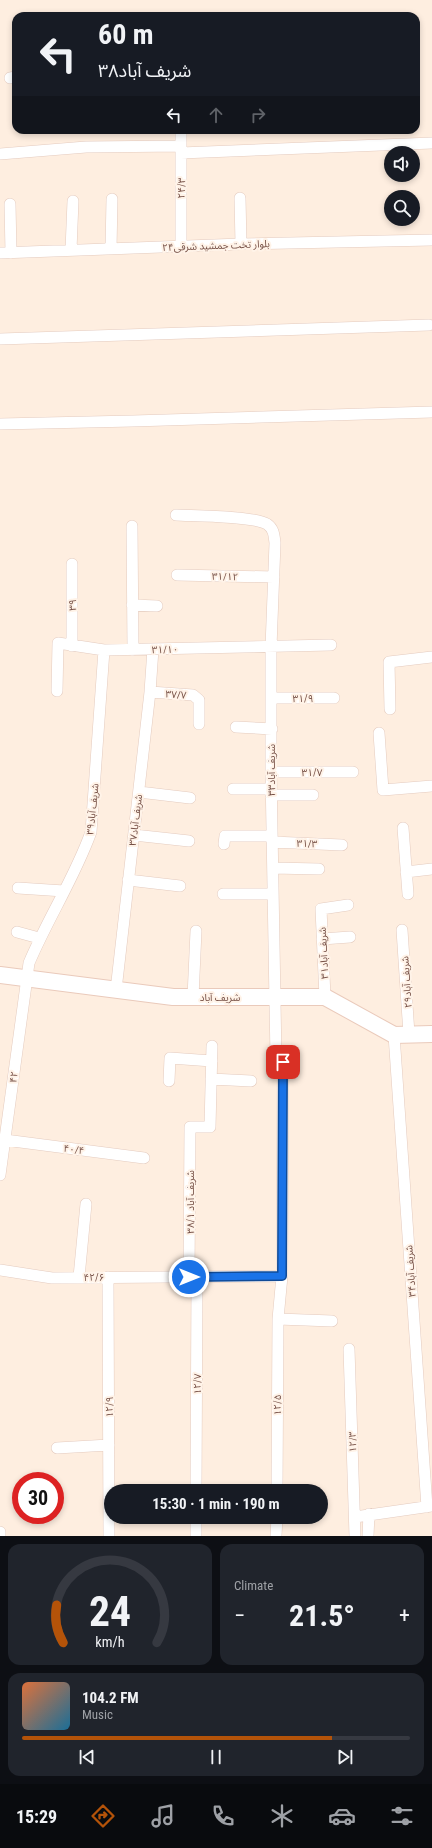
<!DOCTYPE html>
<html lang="en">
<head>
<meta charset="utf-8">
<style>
	:root { --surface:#171b24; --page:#20242c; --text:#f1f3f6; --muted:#9ea1a6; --line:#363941; --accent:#b45309 }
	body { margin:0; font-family:"Roboto Condensed","Noto Sans Arabic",sans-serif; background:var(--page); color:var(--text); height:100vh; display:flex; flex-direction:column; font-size:15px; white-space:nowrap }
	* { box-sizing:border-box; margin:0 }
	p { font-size:13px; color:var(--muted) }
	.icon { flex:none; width:22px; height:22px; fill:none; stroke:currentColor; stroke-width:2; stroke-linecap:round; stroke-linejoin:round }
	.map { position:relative; height:1536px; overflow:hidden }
	.details { display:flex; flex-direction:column; gap:8px; padding:8px; background:#0d0f14; flex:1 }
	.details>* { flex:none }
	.banner { position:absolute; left:12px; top:12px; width:408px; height:122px; border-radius:12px; box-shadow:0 2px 6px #0003; background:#171b24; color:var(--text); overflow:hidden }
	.controls { position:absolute; left:384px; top:146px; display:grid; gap:8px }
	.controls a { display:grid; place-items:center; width:36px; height:36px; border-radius:50%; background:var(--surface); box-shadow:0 2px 6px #0003; font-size:20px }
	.speed { position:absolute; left:12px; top:1472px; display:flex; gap:8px; font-size:20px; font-weight:700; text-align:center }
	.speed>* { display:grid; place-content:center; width:52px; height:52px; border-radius:50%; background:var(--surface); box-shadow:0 2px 6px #0003; line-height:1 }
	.speed .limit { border:6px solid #d22; background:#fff; color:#111 }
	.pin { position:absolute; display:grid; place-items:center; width:34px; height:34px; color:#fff; margin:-17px; border-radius:8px; box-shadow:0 2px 6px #0006 }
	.me { position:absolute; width:44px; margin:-22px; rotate:90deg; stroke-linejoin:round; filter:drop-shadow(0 0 3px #0008) }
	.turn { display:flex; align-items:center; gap:14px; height:84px; padding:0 20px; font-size:18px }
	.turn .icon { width:52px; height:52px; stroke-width:2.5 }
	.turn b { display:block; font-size:28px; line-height:34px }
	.lanes { display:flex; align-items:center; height:38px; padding:0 20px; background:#0003; justify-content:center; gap:20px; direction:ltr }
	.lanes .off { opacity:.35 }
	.big { font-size:30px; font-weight:700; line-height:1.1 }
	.details .card { flex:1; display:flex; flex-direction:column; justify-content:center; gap:6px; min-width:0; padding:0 14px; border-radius:12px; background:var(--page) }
	.details .dial { align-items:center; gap:0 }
	.dial svg { height:104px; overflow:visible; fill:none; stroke:var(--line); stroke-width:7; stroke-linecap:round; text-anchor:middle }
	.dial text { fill:var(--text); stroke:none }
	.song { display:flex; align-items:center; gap:12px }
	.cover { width:48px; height:48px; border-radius:6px; background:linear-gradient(135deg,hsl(20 70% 55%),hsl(200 70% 35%)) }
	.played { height:4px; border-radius:2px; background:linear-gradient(90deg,var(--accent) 80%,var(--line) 80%) }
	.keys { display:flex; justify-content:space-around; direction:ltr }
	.heat { display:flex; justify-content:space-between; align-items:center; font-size:22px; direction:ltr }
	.details .tiles { flex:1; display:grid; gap:8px; grid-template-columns:1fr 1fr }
	.card:last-child { grid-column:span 2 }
	.trip { position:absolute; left:104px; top:1484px; width:224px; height:40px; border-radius:20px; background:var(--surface); box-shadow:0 2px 6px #0003; font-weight:700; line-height:40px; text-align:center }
	.tab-bar { display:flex; height:64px; justify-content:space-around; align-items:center; background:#090b0e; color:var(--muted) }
	.tab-bar .icon { width:28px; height:28px }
	.tab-bar .selected { color:var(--accent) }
	.tab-bar b { font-size:18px; color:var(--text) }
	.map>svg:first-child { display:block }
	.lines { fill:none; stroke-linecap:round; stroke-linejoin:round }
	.street-casing { stroke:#e4cbbf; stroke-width:12 }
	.secondary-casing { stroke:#eacabb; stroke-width:18 }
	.street { stroke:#fff; stroke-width:11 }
	.secondary { stroke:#fff; stroke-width:16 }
	.route-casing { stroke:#114b97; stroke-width:10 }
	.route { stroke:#1a73e8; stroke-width:7 }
	.labels { text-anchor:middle; stroke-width:4; stroke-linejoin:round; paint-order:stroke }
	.street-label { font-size:10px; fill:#765046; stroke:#fff3e8 }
</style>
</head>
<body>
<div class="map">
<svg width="432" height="1536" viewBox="0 0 432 1536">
	<rect width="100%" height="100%" fill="#feeee0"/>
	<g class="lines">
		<g class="street-casing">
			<path id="street" d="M10,78L16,77
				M181,153L432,143
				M0,154L86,147L181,146
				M240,198L241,244
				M10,204L11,253
				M181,246V130
				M111,249L112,199
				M71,250L73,201
				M0,253L241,244L432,240
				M0,339L429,325
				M0,424L133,421L432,412
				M176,515C194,516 254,516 267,524C274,529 274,535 275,543L271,647V772L276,1059L283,1062L282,1276L278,1319L277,1491
				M132,526L133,650
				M177,575L274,577
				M132,605L157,606
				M72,646V564
				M57,691L58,643L104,650L331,645
				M150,692L193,695L199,700V724
				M272,698H334
				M390,709L389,662L432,657
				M236,727L272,729
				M379,733L383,790L432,786
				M271,772H353
				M233,789H271
				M139,792L190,798
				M271,795H313
				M403,828L408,894
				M134,835L189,841
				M272,842L342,845
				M224,844L225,836H272
				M273,868L319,869
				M406,872L432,869
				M128,880L180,886
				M18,888L64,891
				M223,894H273
				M402,930L409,1034
				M17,932L39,938
				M322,939L350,937
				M116,990L150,692L153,649
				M193,997L196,931
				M325,997L321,909L348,905
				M394,1035L427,1507
				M211,1079L251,1081
				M169,1081L170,1058L212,1061
				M5,1140L144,1158
				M0,1175L29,963C48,918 75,877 91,832L104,650
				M0,1270L52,1278L282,1276
				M79,1277L86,1204
				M108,1277L109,1536
				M189,1277L190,1127H210L212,1046
				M278,1319L332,1321
				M349,1349L355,1536
				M57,1448L109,1445
				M196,1491L197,1277
				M355,1517L432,1506
				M0,1532V1536
				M196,1536V1517
				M276,1536L277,1517
				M368,1536L369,1514"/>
		</g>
		<g class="secondary-casing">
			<path id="secondary" d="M0,975L173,997H325L394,1035L432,1034"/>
		</g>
		<use href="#street" class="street"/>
		<use href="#secondary" class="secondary"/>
	</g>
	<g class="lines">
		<g class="route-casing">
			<path id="route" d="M189,1277L282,1276L283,1062"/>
		</g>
		<use href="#route" class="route"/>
	</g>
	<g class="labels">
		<g class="street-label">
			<text transform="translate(181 188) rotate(-90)" y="4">۲۴/۳</text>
			<text transform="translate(216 245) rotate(-2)" y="4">بلوار تخت جمشید شرقی۲۴</text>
			<text transform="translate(225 576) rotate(1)" y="4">۳۱/۱۲</text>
			<text transform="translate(72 605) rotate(-90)" y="4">۳۹</text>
			<text transform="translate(165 649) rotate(-1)" y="4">۳۱/۱۰</text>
			<text transform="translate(176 694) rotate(4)" y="4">۳۷/۷</text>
			<text x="303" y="702">۳۱/۹</text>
			<text transform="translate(271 770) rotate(-90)" y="4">شریف آباد۳۳</text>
			<text x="312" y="776">۳۱/۷</text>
			<text transform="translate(92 809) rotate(-84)" y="4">شریف آباد۳۹</text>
			<text transform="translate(135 820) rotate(-83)" y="4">شریف آباد۳۷</text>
			<text transform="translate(307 843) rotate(2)" y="4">۳۱/۳</text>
			<text transform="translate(323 953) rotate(-93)" y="4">شریف آباد۳۱</text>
			<text transform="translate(406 982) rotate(-94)" y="4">شریف آباد۲۹</text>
			<text x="220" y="1001">شریف آباد</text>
			<text transform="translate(13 1077) rotate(-82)" y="4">۴۲</text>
			<text transform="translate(74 1149) rotate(8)" y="4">۴۰/۴</text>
			<text transform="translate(190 1202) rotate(-90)" y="4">۳۸/۱ شریف آباد</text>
			<text transform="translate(410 1271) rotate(-94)" y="4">شریف آباد۳۴</text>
			<text x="94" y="1281">۴۲/۶</text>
			<text transform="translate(197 1384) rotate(-90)" y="4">۱۲/۷</text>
			<text transform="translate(277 1405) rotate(-90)" y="4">۱۲/۵</text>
			<text transform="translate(109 1407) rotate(-90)" y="4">۱۲/۹</text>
			<text transform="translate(352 1442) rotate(-92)" y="4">۱۲/۳</text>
		</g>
	</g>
</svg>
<div class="controls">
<a><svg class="icon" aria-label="sound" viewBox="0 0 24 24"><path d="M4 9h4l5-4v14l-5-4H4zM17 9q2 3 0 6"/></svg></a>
<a><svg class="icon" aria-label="search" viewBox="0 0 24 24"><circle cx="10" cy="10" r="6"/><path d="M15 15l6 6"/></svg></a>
</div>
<div class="speed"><div class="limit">30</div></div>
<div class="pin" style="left:283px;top:1062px;background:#d93025"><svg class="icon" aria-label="arrive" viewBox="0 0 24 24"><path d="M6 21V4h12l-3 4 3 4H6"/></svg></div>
<svg class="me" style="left:189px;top:1277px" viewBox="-20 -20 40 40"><circle r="17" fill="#1a73e8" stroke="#fff" stroke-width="3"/><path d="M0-11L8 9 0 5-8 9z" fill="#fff"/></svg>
<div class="trip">15:30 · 1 min · 190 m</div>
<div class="banner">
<div class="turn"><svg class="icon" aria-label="left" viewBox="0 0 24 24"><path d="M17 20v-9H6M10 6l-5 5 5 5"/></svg><div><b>60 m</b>شریف آباد۳۸</div></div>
<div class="lanes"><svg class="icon" aria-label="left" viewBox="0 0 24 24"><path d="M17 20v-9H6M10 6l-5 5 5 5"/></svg><svg class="icon off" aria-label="ahead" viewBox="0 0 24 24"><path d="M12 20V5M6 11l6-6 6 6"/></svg><svg class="icon off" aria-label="right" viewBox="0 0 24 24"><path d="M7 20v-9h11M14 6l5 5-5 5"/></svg></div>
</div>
</div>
<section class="details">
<div class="tiles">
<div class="card dial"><svg viewBox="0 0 100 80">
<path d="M14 69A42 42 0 1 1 86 69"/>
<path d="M14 69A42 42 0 0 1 9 40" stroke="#b45309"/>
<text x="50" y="56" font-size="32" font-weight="700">24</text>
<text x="50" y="72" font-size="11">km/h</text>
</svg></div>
<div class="card"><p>Climate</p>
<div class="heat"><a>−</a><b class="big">21.5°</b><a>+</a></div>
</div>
<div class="card">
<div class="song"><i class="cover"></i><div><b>104.2 FM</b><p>Music</p></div></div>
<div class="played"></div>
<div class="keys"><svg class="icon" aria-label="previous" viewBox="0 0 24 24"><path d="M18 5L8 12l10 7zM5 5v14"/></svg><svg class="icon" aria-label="pause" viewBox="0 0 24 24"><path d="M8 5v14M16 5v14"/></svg><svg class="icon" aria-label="next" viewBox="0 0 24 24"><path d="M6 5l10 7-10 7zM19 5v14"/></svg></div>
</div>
</div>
</section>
<nav class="tab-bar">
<b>15:29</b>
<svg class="icon selected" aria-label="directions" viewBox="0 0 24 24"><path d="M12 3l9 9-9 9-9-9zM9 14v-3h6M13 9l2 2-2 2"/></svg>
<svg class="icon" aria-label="music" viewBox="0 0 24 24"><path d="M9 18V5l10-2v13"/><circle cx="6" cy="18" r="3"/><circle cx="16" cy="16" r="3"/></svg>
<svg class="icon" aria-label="phone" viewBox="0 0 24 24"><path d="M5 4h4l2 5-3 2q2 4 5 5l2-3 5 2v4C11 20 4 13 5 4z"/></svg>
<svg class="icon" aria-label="climate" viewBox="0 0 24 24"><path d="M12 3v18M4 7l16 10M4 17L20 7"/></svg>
<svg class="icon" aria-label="car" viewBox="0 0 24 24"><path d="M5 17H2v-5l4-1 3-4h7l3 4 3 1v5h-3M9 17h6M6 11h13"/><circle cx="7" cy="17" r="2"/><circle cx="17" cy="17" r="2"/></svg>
<svg class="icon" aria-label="filters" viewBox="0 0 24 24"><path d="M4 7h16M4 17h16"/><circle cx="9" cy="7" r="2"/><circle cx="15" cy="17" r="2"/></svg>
</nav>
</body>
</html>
